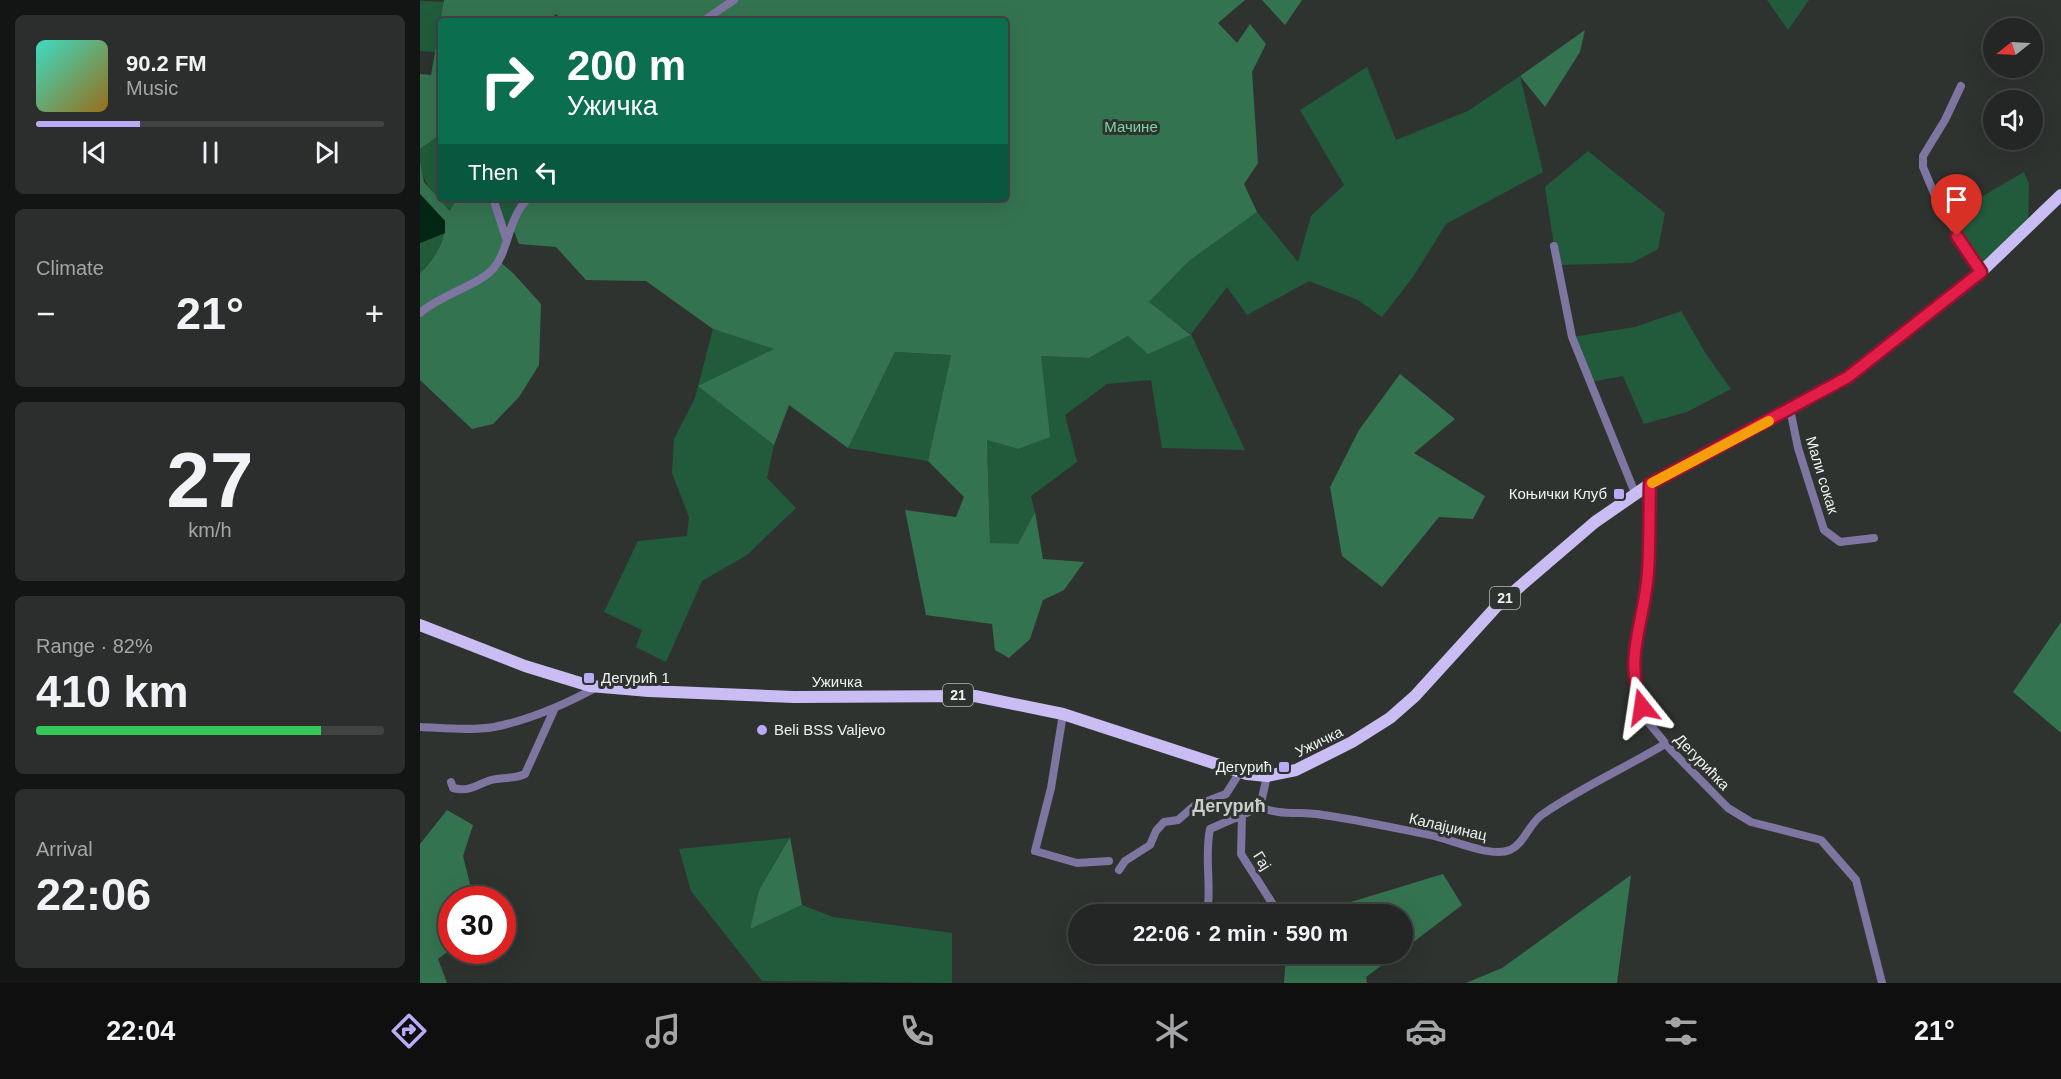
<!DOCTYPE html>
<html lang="en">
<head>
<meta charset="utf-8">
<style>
	:root { --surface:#232624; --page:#2b2e2c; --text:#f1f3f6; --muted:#a3a5a6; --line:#404341; --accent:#bbaaf6 }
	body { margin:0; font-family:Helvetica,sans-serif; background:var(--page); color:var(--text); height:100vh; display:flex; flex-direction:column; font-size:22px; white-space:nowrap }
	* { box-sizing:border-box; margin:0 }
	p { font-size:20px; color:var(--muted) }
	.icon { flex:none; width:33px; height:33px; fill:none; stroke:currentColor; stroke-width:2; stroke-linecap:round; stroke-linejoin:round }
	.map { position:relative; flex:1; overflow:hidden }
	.details { display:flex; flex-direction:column; gap:15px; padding:15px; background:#131514; width:420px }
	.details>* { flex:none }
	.hud { position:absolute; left:18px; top:18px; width:570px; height:183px; border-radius:6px; box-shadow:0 6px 24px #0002,0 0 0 2px var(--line); background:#0b6e4f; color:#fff; overflow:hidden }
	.needle { width:39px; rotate:252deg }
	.controls { position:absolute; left:1563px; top:18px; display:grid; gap:12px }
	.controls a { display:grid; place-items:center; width:60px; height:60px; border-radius:50%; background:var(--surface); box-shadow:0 6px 24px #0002,0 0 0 2px var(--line); font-size:30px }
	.speed { position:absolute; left:18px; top:886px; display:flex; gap:12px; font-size:30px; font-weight:700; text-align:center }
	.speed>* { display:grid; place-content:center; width:78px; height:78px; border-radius:50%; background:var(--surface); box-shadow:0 6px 24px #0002,0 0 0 2px var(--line); line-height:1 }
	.speed .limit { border:9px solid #d22; background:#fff; color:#111 }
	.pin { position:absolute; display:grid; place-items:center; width:51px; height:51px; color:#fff; margin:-62px -26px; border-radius:50% 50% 50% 0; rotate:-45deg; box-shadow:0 0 6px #0007 }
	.pin .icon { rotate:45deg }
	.me { position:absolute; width:66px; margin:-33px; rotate:345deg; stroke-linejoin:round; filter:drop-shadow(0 0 4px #0008) }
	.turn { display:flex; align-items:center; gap:21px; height:126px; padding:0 30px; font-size:27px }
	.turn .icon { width:78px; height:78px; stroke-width:2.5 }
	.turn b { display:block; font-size:42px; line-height:51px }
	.then { display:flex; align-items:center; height:57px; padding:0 30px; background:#0003; gap:12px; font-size:22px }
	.big { font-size:45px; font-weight:700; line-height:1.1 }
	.details .widget { flex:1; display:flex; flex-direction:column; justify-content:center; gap:9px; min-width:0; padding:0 21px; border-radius:9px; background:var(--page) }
	.details .dial { align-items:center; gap:0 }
	.dial b { font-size:78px; line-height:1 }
	.song { display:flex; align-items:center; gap:18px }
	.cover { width:72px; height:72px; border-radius:9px; background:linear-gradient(135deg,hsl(170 70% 55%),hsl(40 70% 35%)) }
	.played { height:6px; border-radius:3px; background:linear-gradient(90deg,var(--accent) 30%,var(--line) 30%) }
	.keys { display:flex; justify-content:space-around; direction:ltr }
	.heat { display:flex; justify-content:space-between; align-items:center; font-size:33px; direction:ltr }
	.charge { height:9px; border-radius:4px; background:linear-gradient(90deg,#34c759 82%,var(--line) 0) }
	.trip { position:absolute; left:648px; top:904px; width:345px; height:60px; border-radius:30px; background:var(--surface); box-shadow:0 6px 24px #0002,0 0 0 2px var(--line); font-weight:700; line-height:60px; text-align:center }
	.dock { display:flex; height:96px; justify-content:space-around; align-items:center; background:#0e0f0e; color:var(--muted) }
	.dock .icon { width:42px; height:42px }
	.dock .selected { color:var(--accent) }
	.dock b { font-size:27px; color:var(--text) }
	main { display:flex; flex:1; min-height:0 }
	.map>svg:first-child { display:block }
	.green { fill:#215b3c }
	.forest { fill:#347350 }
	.water { fill:#042615 }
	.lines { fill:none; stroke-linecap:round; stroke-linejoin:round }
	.street { stroke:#7e75a0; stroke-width:8 }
	.primary { stroke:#c9bdf3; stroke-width:12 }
	.route-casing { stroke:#92132f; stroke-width:15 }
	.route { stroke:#e11d48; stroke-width:10 }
	.slow { stroke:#f59e0b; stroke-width:10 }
	.poi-dot { fill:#bbaaf6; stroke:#2f3330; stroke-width:2 }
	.labels { text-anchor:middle; stroke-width:6; stroke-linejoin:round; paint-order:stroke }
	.shield { fill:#2f3330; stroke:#b5b9b6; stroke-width:1.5 }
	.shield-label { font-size:14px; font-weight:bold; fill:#eff2f0 }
	.park-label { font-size:15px; fill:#7ad6a1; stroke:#2f3330 }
	.street-label { font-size:15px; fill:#eff2f0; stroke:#2f3330 }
	.poi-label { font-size:15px; fill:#eff2f0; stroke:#2f3330; text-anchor:end }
	.quarter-label { font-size:18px; font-weight:bold; fill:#c9cecb; stroke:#2f3330 }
</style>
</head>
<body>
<main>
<section class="details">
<div class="widget">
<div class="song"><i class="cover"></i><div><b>90.2 FM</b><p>Music</p></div></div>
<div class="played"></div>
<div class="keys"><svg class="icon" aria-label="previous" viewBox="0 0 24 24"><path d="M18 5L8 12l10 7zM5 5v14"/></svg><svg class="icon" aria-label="pause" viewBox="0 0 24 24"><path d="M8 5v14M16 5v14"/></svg><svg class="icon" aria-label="next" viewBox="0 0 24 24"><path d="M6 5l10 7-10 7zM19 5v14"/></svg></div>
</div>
<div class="widget"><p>Climate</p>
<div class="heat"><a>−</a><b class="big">21°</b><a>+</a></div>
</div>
<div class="widget dial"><b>27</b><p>km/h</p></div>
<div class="widget"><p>Range · 82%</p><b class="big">410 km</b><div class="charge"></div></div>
<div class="widget"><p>Arrival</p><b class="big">22:06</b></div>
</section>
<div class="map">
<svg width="1641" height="983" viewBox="0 0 1641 983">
	<rect width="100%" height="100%" fill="#2f3330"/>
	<path class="green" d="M1347,0H1389L1368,30Z
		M0,1L24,2L15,52L0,51Z
		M947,67L976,140L1048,111L1100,76L1123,172L1026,224L993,277L962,317L938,300L889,281L827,315L807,287L771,334L825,450L742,448L731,380L687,384L645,415L657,462L611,496L615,512L598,545L570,543L567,440L598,449L621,356L669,358L708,336L771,334L728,303L769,261L837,212L878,262L891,216L924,185L880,110Z
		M21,111V198H37L31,211C9,188 0,183 0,149L17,137Z
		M1168,151L1245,213L1238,249L1212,263L1137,265L1125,187Z
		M1604,172L1609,184L1608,228L1561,272L1518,203L1561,197Z
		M65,198H108L86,238L73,202Z
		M25,233L18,252L0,273V243Z
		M1261,311L1286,354L1311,389L1267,412L1224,424L1203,376L1170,382L1152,337L1215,327Z
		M293,329L355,349L279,386L354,445L347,478L376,508L327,555L282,581L246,662L216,647L222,630L184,612L218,541L267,536L269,517L252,473L254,439L275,398Z
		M475,352L531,355L508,461L428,448Z
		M369,838L339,890L330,929L382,905L413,917L532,933V983L342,981L271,891L259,849Z"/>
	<path class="forest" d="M24,0H825L798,23L817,43L830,24L846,44L832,72L838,163L824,184L837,212L769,261L729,302L771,335L728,354L708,336L669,358L621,356L630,437L598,449L567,440L570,543L598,544L615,512L623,559L664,562L644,590L623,600L610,639L589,658L575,650L572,624L506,615L485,510L536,517L544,497L508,461L531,355L475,352L428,448L369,405L354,445L278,386L354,349L293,329L226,281L166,280L136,247L99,244L91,223L108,198H585V21H144L136,14L129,21H21V111L17,137L0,149V74L11,75Z
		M842,0H882L865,25Z
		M1165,30L1160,52L1125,107L1100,76Z
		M0,160L4,182L30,211L37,198H64L73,202L86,238L79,261L93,273L121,304L119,365L99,397L73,424L52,429L0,380V273C15,258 26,242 25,221L0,194Z
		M980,374L1035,419L994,453L1065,496L1053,519L1019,517L962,587L922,556L910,487L939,430Z
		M1641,622V733L1593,692Z
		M27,810L53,825L43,856L54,900H32L31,949L18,959L27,983H0V844Z
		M370,837L382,905L330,929L339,890Z
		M1023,874L1042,905L983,950L982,915H888Z
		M1211,875L1197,983H1046L1082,968Z
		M866,954H977L946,977L947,983H864Z"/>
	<path class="water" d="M0,194L25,221V233L0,243Z"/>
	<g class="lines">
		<path class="street" d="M283,21L314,0
			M1541,86L1525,120L1503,156V167L1518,203L1561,272
			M73,198L86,238
			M1134,246L1152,337L1215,493
			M0,313C20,295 57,286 73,269C90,249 86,222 108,198
			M1370,409L1378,448L1404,530L1420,542L1454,538
			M1230,484L1228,573L1212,662L1217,693L1228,722L1251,750L1308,808L1331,822L1401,840L1436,880L1462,983
			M643,714L631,788L615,851L657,863L689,861
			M0,727C24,728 50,731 74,727C109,720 146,704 177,687
			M847,776L840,807C860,816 882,811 903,815C939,820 974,828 1010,835C1031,839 1070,858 1090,850C1105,843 1109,823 1123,814C1162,787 1205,768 1245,744
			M31,782L33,788C53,793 60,781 76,779C87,777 94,779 105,774L134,710
			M822,816L821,854L852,903
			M699,870L705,861L730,845L736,831L744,822L758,820L774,806L806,794L820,772
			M787,915C792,886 784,857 790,829L840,807"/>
		<path class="primary" d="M0,625L105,666L170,686L229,691L374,697L555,696L643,714L827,774L847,776L876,770L932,742L970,718L995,696L1076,607L1175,522L1230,484L1428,377L1561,272L1641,195"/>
	</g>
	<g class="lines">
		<g class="route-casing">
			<path id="route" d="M1222,707C1203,657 1225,621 1228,572C1230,542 1229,513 1230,484L1428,377L1561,272L1537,236"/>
		</g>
		<use href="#route" class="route"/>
		<path class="slow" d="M1232,483L1349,421"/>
	</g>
	<g class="poi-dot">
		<rect x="1193" y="488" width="12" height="12" rx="3"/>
		<rect x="163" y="672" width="12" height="12" rx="3"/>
		<circle cx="342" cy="730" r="6"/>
		<rect x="858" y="761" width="12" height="12" rx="3"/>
	</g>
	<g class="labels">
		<g class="shield">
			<rect x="1070" y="587" width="30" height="22" rx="4.5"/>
			<rect x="523" y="684" width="30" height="22" rx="4.5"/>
		</g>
		<g class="shield-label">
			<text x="1085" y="603">21</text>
			<text x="538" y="700">21</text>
		</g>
		<g class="park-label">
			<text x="711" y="132">Мачине</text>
		</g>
		<g class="street-label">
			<text transform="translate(1402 475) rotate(73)" y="5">Мали сокак</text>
			<text x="417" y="687">Ужичка</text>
			<text transform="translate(899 742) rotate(-26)" y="5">Ужичка</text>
			<text transform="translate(1282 762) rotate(46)" y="5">Дегурићка</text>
			<text transform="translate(1028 827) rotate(13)" y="5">Калајџинац</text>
			<text transform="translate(842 861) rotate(58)" y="5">Гај</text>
		</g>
		<g class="poi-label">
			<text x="1187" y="499">Коњички Клуб</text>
			<text x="181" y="683" text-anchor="start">Дегурић 1</text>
			<text x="354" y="735" text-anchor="start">Beli BSS Valjevo</text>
			<text x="852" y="772">Дегурић</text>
		</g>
		<g class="quarter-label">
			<text x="809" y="812">Дегурић</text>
		</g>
	</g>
</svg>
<div class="controls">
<a><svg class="needle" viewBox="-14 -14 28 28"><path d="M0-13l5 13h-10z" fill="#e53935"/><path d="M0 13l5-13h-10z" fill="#a3a5a6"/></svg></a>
<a><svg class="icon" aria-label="sound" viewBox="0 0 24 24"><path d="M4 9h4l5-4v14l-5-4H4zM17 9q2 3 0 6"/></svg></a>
</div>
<div class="speed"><div class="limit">30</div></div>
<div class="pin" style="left:1537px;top:236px;background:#d93025"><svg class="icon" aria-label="arrive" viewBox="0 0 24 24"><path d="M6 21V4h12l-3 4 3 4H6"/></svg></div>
<svg class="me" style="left:1222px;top:707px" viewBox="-20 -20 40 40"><path d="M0-17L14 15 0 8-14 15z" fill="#e11d48" stroke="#fff" stroke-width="4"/></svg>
<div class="trip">22:06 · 2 min · 590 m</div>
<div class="hud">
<div class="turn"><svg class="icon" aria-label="right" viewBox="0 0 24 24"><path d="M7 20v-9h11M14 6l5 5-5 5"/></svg><div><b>200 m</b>Ужичка</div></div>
<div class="then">Then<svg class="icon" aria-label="left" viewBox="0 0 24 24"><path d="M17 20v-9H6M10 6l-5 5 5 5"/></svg></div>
</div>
</div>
</main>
<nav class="dock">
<b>22:04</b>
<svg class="icon selected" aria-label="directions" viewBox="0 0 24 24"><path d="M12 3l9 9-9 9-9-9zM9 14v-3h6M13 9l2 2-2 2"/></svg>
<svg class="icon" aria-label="music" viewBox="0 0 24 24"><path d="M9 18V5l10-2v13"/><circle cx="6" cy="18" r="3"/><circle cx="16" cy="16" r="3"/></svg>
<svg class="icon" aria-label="phone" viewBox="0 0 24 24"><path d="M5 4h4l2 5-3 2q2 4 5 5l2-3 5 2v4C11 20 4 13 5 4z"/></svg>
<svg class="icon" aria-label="climate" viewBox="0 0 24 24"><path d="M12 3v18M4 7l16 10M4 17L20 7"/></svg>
<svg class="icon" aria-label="car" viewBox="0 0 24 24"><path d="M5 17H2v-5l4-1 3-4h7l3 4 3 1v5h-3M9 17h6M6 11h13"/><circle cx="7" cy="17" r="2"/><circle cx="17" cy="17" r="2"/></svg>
<svg class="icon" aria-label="filters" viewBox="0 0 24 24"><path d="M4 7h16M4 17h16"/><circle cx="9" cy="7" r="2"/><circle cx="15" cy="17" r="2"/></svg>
<b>21°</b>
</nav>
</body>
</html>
